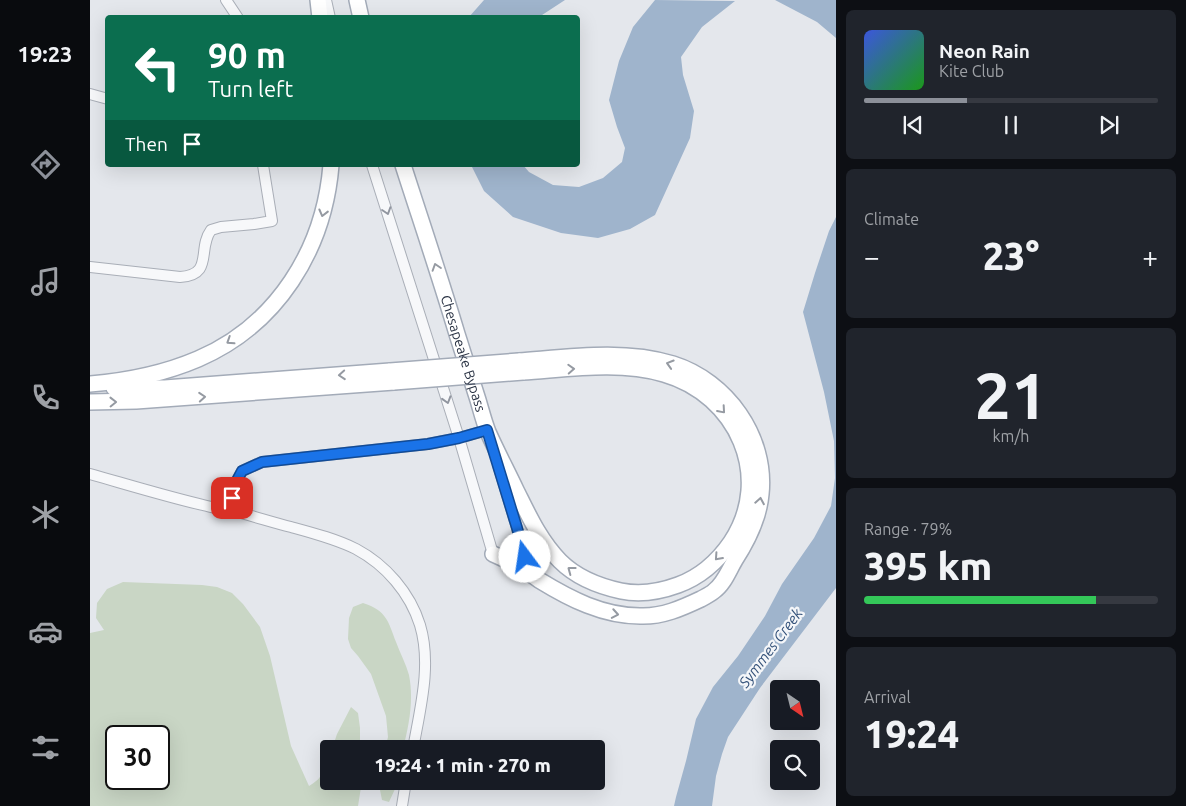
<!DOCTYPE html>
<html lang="en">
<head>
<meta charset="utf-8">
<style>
	:root { --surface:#171b24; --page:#20242c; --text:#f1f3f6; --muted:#9ea1a6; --line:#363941; --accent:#8c9099 }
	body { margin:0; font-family:Ubuntu,sans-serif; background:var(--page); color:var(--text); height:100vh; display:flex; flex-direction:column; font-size:19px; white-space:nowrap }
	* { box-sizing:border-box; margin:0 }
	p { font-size:16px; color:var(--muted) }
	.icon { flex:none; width:28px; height:28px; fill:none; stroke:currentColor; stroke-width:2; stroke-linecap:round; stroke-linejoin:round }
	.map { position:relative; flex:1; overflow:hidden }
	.panel { display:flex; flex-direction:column; gap:10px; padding:10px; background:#0d0f14; width:350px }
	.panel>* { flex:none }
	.top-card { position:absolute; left:15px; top:15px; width:475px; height:152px; border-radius:5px; box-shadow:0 5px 20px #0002; background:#0b6e4f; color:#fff; overflow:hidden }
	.needle { width:32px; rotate:145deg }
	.buttons { position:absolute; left:680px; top:680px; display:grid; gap:10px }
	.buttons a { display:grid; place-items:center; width:50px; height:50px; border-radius:5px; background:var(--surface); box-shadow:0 5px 20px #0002; font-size:25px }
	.speed { position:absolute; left:15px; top:725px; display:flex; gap:10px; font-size:25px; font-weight:700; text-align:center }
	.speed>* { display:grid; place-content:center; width:65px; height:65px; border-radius:50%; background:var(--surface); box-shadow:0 5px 20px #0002; line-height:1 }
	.speed .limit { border:2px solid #111; border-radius:8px; background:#fff; color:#111 }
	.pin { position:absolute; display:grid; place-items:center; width:42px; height:42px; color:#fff; margin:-21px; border-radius:10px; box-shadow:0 2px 8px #0006 }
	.me { position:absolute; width:55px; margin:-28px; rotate:346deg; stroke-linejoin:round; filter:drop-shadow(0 0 4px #0008) }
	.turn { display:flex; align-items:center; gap:18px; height:105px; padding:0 20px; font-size:22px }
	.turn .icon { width:65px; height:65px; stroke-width:2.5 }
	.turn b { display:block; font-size:35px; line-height:42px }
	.then { display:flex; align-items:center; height:48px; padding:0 20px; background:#0003; gap:10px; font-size:19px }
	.big { font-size:38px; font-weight:800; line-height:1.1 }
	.panel .card { flex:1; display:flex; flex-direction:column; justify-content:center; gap:8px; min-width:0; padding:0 18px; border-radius:8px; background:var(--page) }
	.panel .dial { align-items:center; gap:0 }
	.dial b { font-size:65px; line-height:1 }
	.song { display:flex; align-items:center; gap:15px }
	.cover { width:60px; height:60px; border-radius:8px; background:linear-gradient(135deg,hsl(230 70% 55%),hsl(120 70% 35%)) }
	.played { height:5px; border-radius:2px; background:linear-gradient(90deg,var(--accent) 35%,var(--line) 35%) }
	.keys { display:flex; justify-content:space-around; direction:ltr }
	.heat { display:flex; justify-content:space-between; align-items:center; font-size:28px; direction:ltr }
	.charge { height:8px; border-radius:4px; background:linear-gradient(90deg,#34c759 79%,var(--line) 0) }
	.trip { position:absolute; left:230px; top:740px; width:285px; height:50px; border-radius:5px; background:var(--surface); box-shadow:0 5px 20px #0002; font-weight:800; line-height:50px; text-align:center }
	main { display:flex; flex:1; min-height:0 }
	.tabs { display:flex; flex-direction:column; width:90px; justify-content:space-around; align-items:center; background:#090b0e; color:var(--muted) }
	.tabs .icon { width:35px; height:35px }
	.tabs .selected { color:var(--accent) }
	.tabs b { font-size:22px; color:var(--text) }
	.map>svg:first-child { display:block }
	.green { fill:#c9d6c5; fill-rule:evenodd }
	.water { fill:#9fb4cc }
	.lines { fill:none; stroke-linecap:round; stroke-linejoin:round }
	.street-casing { stroke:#a9aeb7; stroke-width:12 }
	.primary-casing { stroke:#a3abb8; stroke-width:18 }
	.street { stroke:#f7f8fa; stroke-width:10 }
	.primary { stroke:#fff; stroke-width:15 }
	.primary-bridge-casing { stroke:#a3abb8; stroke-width:18; stroke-linecap:butt }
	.primary-bridge { stroke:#fff; stroke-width:15 }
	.oneway { stroke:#9196a0 }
	.oneway2 { stroke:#959aa2 }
	.route-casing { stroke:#114b97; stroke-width:12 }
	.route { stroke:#1a73e8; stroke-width:9 }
	.labels { text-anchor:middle; stroke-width:4.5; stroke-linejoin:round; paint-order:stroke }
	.street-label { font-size:14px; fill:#2b3445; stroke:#f4f6f9 }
	.water-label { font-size:15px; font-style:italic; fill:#34527a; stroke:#f4f6f9 }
</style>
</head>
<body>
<main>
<nav class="tabs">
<b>19:23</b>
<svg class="icon selected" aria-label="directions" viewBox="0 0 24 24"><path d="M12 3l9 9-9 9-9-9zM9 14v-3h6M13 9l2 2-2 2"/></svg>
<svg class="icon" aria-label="music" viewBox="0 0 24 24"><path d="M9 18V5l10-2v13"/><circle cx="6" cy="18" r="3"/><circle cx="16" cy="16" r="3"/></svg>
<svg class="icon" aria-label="phone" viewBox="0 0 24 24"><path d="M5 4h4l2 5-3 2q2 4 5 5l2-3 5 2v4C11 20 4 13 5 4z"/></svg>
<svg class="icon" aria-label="climate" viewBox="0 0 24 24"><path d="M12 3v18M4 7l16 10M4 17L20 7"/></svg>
<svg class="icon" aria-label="car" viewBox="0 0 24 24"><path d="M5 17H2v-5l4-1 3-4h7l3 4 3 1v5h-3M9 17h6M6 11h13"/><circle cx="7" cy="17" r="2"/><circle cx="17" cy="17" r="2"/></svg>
<svg class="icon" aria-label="filters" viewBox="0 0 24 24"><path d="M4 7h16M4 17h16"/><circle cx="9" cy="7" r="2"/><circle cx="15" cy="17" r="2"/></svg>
</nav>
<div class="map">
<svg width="746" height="806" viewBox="0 0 746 806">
	<rect width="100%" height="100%" fill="#e4e7ec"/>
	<path class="green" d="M33,582L112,585L127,587L142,593L153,604L170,627L180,656L201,746L219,786C236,776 231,771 239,755V781H272L268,806H0V633L14,630L6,618L7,603L17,589ZM69,736V779H26V736Z
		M273,603C297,611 298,621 306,642C310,653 316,664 319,675C324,700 319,725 313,749H295L298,737L296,716L281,674L268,656L261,648L258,639L259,618L263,607Z
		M261,707L268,713L270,728V749H242L247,734Z
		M290,781H306L305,789L299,802L292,800L290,790Z"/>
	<path class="water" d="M394,0H475L449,17H379Z
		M565,0L645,1L612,27L591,57L593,75L604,111L600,138L565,215L540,229L508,238L471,233L423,217L394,191L381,165H433L439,172L463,185L489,187L513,178L532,162L535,148L527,127L519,100L529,61L543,27Z
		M685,0H746V38L727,22Z
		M746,217V588L670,688L638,737L632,754L626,776L622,806H584L586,797L596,761L606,719L623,687L648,656L675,616L692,584L724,538L741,506L745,478L744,441L734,392L713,312L725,273L739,231Z"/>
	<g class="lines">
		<g class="street-casing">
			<path id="street" d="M136,0L148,18
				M236,0L240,18
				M0,94L18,99
				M282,165L369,438L403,554
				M0,267L90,277C124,275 107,249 121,230L131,227L164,224L182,221L173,165
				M408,465L427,528L438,572
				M0,474C39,485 78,497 117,506C124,508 132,509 139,510C160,515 181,522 201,527C223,533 246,539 266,549C296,565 320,593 330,625C342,665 330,709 323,749
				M140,511L144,486L152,471L172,462L338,444L369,438L397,430L398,435
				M312,806L316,781"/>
		</g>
		<g class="primary-casing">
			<g id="primary">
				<path d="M228,0L230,18"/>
				<path d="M267,0L271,18"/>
				<path id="s1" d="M313,165C331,221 350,277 367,334C374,356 381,378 388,400C391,410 394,422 398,432C407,452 417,471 426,490C438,514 450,541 470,561C486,577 508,586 531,591C551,595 569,592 588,585C610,577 628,561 641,542C684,477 647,395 574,374C529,361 479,369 433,372"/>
				<path d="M0,384C37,381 73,374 108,359C187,325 234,250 241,165"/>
				<path d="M24,388H75L300,371"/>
				<path d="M0,402L46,401L304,382"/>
				<path d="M403,554C412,558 421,562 430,567C437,571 443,576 449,580C480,599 513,616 550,616C572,617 592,608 611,599C616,596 621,594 624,591C634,584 639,570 645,560C658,540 669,518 671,494C677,437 637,381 583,364C534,349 480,357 429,361"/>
			</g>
		</g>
		<use href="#street" class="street"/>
		<use href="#primary" class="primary"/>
		<g class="primary-bridge-casing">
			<path id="primary-bridge" d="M300,371L429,361
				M304,382L433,372"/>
		</g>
		<use href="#primary-bridge" class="primary-bridge"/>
	</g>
	<defs><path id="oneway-chevron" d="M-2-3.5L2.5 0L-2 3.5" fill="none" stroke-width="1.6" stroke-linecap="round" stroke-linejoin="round" transform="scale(1.25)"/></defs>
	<g class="oneway">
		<use href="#oneway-chevron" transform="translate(297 211) rotate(72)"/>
		<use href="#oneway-chevron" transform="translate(357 400) rotate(73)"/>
	</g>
	<g class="oneway2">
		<use href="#oneway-chevron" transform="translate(233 213) rotate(104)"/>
		<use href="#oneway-chevron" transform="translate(346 267) rotate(-108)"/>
		<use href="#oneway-chevron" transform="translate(140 341) rotate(147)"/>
		<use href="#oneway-chevron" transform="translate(580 364) rotate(-163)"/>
		<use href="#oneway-chevron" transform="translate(481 369) rotate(-3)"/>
		<use href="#oneway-chevron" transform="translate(252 375) rotate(176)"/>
		<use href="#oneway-chevron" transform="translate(112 397) rotate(-4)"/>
		<use href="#oneway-chevron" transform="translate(23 402) rotate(-1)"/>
		<use href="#oneway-chevron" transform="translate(632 410) rotate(49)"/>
		<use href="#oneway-chevron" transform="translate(670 501) rotate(-80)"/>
		<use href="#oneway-chevron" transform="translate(628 557) rotate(132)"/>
		<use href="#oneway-chevron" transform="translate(481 570) rotate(-143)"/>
		<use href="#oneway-chevron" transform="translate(525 614) rotate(10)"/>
	</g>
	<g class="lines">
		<g class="route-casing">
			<path id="route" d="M142,498L144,486L152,471L172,462L338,444L369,438L397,430L427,528L435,557"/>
		</g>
		<use href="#route" class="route"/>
	</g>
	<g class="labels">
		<g class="street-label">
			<text dy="5" stroke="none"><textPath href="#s1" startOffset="198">Chesapeake Bypass</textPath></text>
		</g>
		<g class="water-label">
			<text transform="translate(681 648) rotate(-53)" y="5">Symmes Creek</text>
		</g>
	</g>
</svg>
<div class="buttons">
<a><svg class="needle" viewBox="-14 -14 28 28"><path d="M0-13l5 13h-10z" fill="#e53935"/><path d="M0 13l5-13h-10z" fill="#9ea1a6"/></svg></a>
<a><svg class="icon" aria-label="search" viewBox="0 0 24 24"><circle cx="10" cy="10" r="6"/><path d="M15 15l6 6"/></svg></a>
</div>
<div class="speed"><div class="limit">30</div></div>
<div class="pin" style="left:142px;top:498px;background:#d93025"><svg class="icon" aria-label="arrive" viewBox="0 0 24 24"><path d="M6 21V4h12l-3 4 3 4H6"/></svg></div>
<svg class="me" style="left:435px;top:557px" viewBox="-20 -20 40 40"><circle r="19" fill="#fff"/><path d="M0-13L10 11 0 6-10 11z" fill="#1a73e8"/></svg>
<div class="trip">19:24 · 1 min · 270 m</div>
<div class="top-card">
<div class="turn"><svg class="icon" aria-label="left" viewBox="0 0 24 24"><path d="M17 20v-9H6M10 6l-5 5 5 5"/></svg><div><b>90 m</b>Turn left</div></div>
<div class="then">Then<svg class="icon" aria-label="arrive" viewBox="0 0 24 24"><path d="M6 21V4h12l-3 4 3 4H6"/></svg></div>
</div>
</div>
<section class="panel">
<div class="card">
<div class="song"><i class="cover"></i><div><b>Neon Rain</b><p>Kite Club</p></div></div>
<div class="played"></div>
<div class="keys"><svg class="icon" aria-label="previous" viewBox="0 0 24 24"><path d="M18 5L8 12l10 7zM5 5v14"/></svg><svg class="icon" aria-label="pause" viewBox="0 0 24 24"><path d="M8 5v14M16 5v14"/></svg><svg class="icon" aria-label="next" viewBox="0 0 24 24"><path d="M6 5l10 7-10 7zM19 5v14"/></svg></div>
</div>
<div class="card"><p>Climate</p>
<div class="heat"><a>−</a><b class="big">23°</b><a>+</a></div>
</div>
<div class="card dial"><b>21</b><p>km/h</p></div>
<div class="card"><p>Range · 79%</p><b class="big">395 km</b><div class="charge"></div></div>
<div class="card"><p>Arrival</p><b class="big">19:24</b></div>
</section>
</main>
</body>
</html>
